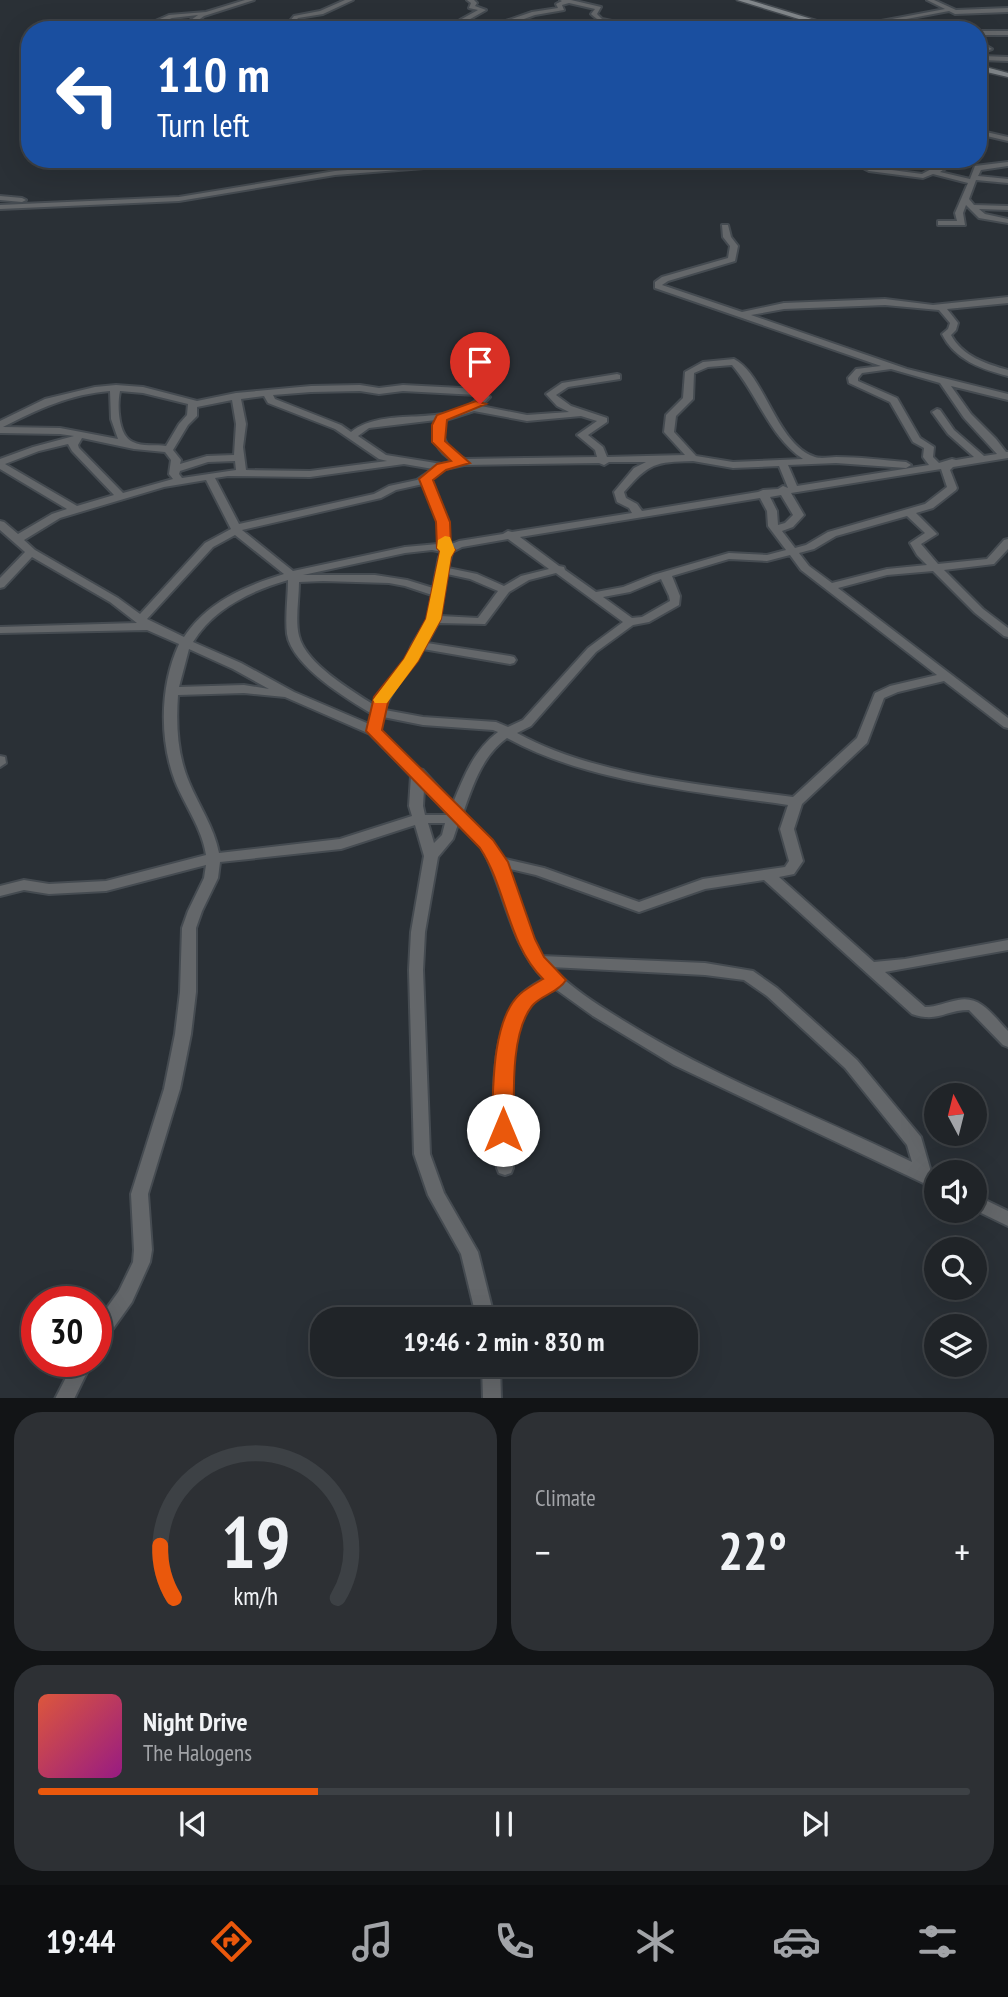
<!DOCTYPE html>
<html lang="en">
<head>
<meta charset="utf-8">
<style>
	:root { --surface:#202428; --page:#2d3034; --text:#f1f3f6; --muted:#a2a4a8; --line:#3d4145; --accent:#ea580c }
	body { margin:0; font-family:"PT Sans Narrow",sans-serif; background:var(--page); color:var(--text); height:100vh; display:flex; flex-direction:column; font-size:26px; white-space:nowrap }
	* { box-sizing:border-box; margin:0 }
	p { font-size:23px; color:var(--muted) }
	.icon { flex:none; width:38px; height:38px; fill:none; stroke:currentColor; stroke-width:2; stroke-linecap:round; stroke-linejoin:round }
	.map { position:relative; height:1398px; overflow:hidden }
	.side { display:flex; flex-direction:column; gap:14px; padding:14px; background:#121416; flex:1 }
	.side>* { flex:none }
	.hud { position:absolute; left:21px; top:21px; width:966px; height:147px; border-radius:28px; box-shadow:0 7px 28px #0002,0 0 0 2px var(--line); background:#1a4fa0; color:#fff; overflow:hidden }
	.needle { width:46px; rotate:353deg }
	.buttons { position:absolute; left:924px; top:1083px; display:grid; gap:14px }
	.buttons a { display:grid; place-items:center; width:63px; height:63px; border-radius:50%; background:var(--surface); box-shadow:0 7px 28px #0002,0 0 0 2px var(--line); font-size:35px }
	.speed { position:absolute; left:21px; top:1286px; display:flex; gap:14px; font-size:35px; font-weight:700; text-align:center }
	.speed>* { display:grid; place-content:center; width:91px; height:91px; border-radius:50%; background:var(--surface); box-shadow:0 7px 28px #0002,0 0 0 2px var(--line); line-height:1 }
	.speed .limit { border:10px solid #d22; background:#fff; color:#111 }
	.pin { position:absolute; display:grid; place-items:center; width:60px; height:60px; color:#fff; margin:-72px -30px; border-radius:50% 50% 50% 0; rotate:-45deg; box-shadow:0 0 7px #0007 }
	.pin .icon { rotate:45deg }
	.me { position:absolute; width:77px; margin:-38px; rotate:0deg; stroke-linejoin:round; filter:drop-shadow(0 0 5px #0008) }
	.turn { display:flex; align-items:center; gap:24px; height:147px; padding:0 21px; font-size:32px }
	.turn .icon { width:91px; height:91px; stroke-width:2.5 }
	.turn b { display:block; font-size:49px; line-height:60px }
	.big { font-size:52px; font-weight:700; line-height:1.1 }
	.side .tile { flex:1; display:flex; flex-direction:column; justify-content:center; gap:10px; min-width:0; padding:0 24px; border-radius:28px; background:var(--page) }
	.side .dial { align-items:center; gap:0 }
	.dial svg { height:182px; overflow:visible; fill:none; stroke:var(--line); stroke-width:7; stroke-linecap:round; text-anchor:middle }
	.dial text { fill:var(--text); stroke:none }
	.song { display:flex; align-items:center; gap:21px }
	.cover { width:84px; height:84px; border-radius:10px; background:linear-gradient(135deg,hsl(10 70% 55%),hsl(310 70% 35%)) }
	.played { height:7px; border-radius:4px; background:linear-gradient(90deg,var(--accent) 30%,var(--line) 30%) }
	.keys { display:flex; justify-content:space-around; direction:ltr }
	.heat { display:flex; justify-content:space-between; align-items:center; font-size:38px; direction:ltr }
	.side .tiles { flex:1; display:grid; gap:14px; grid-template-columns:1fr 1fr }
	.tile:last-child { grid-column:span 2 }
	.trip { position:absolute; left:310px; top:1307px; width:388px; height:70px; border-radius:28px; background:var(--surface); box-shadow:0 7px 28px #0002,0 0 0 2px var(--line); font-weight:700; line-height:70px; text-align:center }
	.menu { display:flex; height:112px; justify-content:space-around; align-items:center; background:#0d0e10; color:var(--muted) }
	.menu .icon { width:49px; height:49px }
	.menu .current { color:var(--accent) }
	.menu b { font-size:32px; color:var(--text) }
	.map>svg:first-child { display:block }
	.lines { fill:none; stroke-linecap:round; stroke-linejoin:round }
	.street-casing { stroke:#454b51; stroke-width:4 }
	.secondary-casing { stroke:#454b51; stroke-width:3 }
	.street { fill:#64676a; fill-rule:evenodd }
	.secondary { fill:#82878b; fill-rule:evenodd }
	.route { fill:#ea580c; stroke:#983908; stroke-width:2 }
	.slow { fill:#f59e0b }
</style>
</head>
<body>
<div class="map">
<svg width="1008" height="1399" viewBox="0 0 1008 1399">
	<rect width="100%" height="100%" fill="#2a3036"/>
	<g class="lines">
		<g class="street-casing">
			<path id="street" d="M245,0H254L204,16L197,21L226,27L284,23L289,22L294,16L320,11L345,0H353L323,14L298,18L293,24L284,27L221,30L193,24L184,30H177L198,15L172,18L144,30H135L169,15L206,12Z
				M467,0H474L477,3L475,6L486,10L465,22L469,26L487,21H506L532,12L558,8L556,4L562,1L560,0H571L601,7L597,14L602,19L655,30C637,30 603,27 591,14L595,9L569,3L562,5L564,10L535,15L507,25H487L468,30H457L464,27L460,20L478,10L469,8L471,3Z
				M927,0H934L956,10L1008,8V12L955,14L949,11L848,30L839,29L945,9Z
				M978,31H1008V35H978Z
				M978,41L992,49L983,52L982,56L1008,57V61L981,60L978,64V50L983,48L978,46Z
				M978,107L987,119L986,132L1008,137V141L978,134L981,119L978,115Z
				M482,159H516L513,161L335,175L179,201L0,209V205L179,197L335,171Z
				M950,159H959L940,172L970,179L975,166L1008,162V166L981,170L978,176L1008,179V183L976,180L969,199L974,205L1008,206V210L979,209L985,214L1008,219V223L979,218L966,205L963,213L965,225H938V221H957L955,213L968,183L933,174L923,178L869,171L865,169L869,167L922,174Z
				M0,196L22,198L26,200L22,202L0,200Z
				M722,225H728L731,237L738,246L735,261L668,281L662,285L742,312L784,303L885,299L933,305L1008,297V303L947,309L958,323L956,330L951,335C962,356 986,364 1008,370V376C981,369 955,360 942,334L948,329L950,323L939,310L885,305L784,309L751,315L907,369L1008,394V400L951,386L971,414L996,439L1006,452H1008V458L953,467L950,470L957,488L956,490L933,508L916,513L937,534L921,544L938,564L987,559L1004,540L1008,539V549L994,564L944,570L983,609L1008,628V637L1004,636L975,613L933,571L887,575L838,588L1008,718V728L1004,727L944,681L898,692L884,698L867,743L802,804L794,829L803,861L794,874L779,877L874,962L905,959L1008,940V950L885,972L925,1007C937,1007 946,1002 958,1000C981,995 994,1017 1008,1031V1047L1003,1045L969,1010C945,1010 938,1023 912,1014L764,880L705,889L639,912L536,875L506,868L529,933L541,956L705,963L753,971L777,988L857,1060L921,1137L931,1172L936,1174V1189L674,1065L593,1016L554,988C545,993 534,999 528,1007C503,1043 511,1126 513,1168L511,1173L505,1175L499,1173L497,1168C494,1118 486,1040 518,998C524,990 535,984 544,979C512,946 506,899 487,858L481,847L458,824L453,839L438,857L425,932L423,970L430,1154L444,1193L478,1252L495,1320H477L461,1254L428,1195L414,1154L409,970L411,932L424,856L415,825L341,849L220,862L218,878L202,911L196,928V992L191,1034L180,1089L148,1194L152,1250L150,1262L132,1302L102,1344L96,1346V1323L119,1291L133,1262L134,1250L131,1194L164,1089L175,1034L180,992L182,928L188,911L204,878L206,865L106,891L49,894L24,890L0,896V886L24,880L49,884L106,881L206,855C202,828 185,806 175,781C159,739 160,685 179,644L147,630L0,633V627L137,623L110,602L32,557L4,587L0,588V578L25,552L0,530V521L4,522L18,534L52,514L67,509L0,469V459L33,447L74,436L60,434L0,433V421L45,399L95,387L116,385L143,387L197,401L236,393L311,386L360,385L379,388L403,385L480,389L490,397L481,406L527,415L569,412L557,406L546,394L562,383L617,374L620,375V379L568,387L556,395L571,406L607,418V422L588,435L603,447L607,457L685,455L664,432L666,415L683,398L685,372L703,362L734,359C765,375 776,444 815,457C821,459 830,457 836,457C859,457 883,460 906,462L911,465L906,468L836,463L788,465L797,486L929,465L923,457L924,448L913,442L890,402L849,383L848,378L856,369L881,366L655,288V282L662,277L728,258L730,246L723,237ZM732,365C758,395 769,436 803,459L733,462L696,456L674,432L676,416L693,399L694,373L708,367ZM891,369L940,383L964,418L997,454L984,456L954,430L940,410L937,409L932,412L948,434L974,457L956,460L952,459L939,463L933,457L934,447L920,438L897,398L858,381V378L862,373ZM110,391L111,419L118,439L60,428L3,427C38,409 71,394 110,391ZM120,391L143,393L188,404L187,415L179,424L166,446C156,444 142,447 133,442C118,436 117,405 120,391ZM360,391L379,394L403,391L477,395L480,397C446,430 387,404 351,432L341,425L275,399L273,395L311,392ZM264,396L268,403L335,429L379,459L387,461L310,471L246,470L243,447L246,424L241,399ZM232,400L236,424L234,455L207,456L180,464L181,460L173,450L188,425L197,416V407ZM474,411L527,421L581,416L597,421L577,435L595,450L597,457L465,459C450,452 437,437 446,420ZM436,420C428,436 439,454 454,461L442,464L386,455L358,436L369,428ZM82,438L134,449L165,452L171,460L169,474L173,479L123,493L79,448L78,445ZM68,444L72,451L114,495L77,506L5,464L39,451ZM235,461L236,470L182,478L179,474L180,471L208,462ZM693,461L733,468L779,466L788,488L783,486L778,489L763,490L758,492L642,511L637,504L626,498L624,492C649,463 655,462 693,461ZM609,462H646L634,468L614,492L617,502L629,508L632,513L512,532L508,531L503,534L459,541L449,545L448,522L431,479L445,469L464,465L599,463L604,465ZM404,464L433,469L417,480L389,486L374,494L239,524L215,478L228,476L310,477ZM941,469L947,487L925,504L828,532L806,545L795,548L782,531L793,527L804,515L791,493ZM206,480L231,529L205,543L140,614L118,598L35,550L24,540L60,518L164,487ZM423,484L438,522V544L405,547L293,571L242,530L381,498L396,490ZM781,495L793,515L785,523L778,525L777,511L770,497ZM760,498L767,511L768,526L786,550L767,555L729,553L653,575L623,587L596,592L565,570L564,567L559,566L520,537ZM907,516L925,533L910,543L917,555L927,565L887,569L832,583L809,566L799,553L814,549L836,536ZM235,535L284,574C245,586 207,602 184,637L147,619L213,547ZM508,539L549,569L521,576L504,586L477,574L448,568L452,552L462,547ZM432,550L442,552L439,557L433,588L407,580L375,575H303L405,553ZM790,555L801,570L937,675L890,686L875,693L857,738L793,797C706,785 594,776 517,733L531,726L596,652L633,625L649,622L679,605L680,596L672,576L729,559L767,561ZM556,573L623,622L588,648L523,720L508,727L496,722L423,717L385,710C391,687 412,670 423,649L510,664L514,663L516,660L514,657L510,656L427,643L438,623L485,624L509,592L529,580ZM447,574L470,579L498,591L478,618L440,616ZM661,579L669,596L670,601L642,617L632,618L603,597L630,592ZM288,580C288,597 285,617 287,634C292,666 346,698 372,714L369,724L294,692L241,663L193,642C214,608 251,591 288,580ZM323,581L389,583L405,586L432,595L428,619L412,645L406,660L378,694L374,705C351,690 306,664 299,636C295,620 299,599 299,582ZM189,649L233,669L269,689L244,685L179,687ZM244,693L285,697L370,734L411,776L409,806L412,816L340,839L219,853C214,827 199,806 189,782C177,754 176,724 178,695ZM383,717L423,725L493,730L498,732C474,750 464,776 453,803L423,770L419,769L380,730ZM507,738C586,782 699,792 788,805L780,829L789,861L785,867L703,879L639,902L544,868L501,858L491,841L463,813C473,785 482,756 507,738ZM424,789L449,815H425L423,806ZM428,823H445L442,835L434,843ZM551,967L705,975L744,980L767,996L845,1068L907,1145L912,1162C816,1115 715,1078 624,1021C598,1005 571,988 551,967Z
				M0,756L5,757L6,763L0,767Z
				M975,1195L1008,1211V1226L975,1210Z
				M74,1362H92L74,1399H55Z
				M482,1365H500L501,1399H483Z"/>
		</g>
		<g class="secondary-casing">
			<path id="secondary" d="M737,0H749L848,30H835Z
				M978,65L1008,73V77L978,70Z"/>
		</g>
		<use href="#street" class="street"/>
		<use href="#secondary" class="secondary"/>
	</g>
	<path class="route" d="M476,401L486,404L447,420L445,441L470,463L446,470L433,480L450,522L451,546L455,550L451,557L441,619L418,661L389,698L382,730L493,840L508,862L535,939L544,957L566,980C558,993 541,995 532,1006C510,1034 514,1096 514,1130L510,1136L503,1138L495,1136L492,1130C493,1093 491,1020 520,994C527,988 536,983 543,979C507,943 507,889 480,848L366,731L374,697L404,659L426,619L440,551L437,548L436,522L419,479L437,464L451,461L432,442V425L437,415Z"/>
	<path class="slow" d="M445,536L450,537L455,550L451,557L441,619L418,661L387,703H375L373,700L404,659L426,619L440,551L437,548L438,540Z"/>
</svg>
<div class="buttons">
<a><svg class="needle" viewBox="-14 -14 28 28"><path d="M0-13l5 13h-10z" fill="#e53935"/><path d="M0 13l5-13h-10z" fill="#a2a4a8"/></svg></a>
<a><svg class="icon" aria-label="sound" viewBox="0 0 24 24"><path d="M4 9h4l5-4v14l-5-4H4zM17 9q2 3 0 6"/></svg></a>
<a><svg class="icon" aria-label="search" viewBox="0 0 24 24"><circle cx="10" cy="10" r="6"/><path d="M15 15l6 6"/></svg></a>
<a><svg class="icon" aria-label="layers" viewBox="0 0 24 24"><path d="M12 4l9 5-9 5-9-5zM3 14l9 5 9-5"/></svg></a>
</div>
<div class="speed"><div class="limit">30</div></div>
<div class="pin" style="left:480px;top:404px;background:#d93025"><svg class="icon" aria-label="arrive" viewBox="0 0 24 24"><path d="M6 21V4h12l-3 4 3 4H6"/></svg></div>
<svg class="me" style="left:503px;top:1130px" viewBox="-20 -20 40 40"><circle r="19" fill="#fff"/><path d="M0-13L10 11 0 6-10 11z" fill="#ea580c"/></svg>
<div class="trip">19:46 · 2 min · 830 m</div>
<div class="hud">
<div class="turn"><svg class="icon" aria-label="left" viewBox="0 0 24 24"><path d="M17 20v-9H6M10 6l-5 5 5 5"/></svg><div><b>110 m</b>Turn left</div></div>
</div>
</div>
<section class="side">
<div class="tiles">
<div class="tile dial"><svg viewBox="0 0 100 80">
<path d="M14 69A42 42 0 1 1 86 69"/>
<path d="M14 69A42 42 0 0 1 8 46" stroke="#ea580c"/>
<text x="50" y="56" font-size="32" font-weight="700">19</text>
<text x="50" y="72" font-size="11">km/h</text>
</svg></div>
<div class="tile"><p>Climate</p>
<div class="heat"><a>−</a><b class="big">22°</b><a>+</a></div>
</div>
<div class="tile">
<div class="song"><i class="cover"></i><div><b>Night Drive</b><p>The Halogens</p></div></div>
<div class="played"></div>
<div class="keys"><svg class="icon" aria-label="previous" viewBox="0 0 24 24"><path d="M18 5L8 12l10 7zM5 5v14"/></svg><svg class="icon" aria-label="pause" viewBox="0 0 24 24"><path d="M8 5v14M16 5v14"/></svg><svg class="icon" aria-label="next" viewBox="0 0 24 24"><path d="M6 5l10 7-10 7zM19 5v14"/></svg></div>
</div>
</div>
</section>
<nav class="menu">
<b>19:44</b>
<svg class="icon current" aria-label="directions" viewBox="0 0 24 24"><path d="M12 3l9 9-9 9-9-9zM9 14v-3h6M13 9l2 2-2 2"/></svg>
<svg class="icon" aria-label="music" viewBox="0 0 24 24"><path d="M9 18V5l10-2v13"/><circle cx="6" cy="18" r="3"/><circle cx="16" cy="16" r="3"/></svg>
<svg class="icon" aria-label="phone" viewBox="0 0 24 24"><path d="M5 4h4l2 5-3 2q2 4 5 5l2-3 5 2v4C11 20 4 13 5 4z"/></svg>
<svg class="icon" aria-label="climate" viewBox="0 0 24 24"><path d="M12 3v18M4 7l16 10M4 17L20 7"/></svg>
<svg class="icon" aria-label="car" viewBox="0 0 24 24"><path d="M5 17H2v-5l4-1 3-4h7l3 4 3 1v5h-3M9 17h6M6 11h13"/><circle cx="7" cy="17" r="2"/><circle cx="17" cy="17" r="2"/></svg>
<svg class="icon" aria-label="filters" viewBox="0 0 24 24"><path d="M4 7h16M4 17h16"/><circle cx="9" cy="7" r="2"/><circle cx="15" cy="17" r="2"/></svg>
</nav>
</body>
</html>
